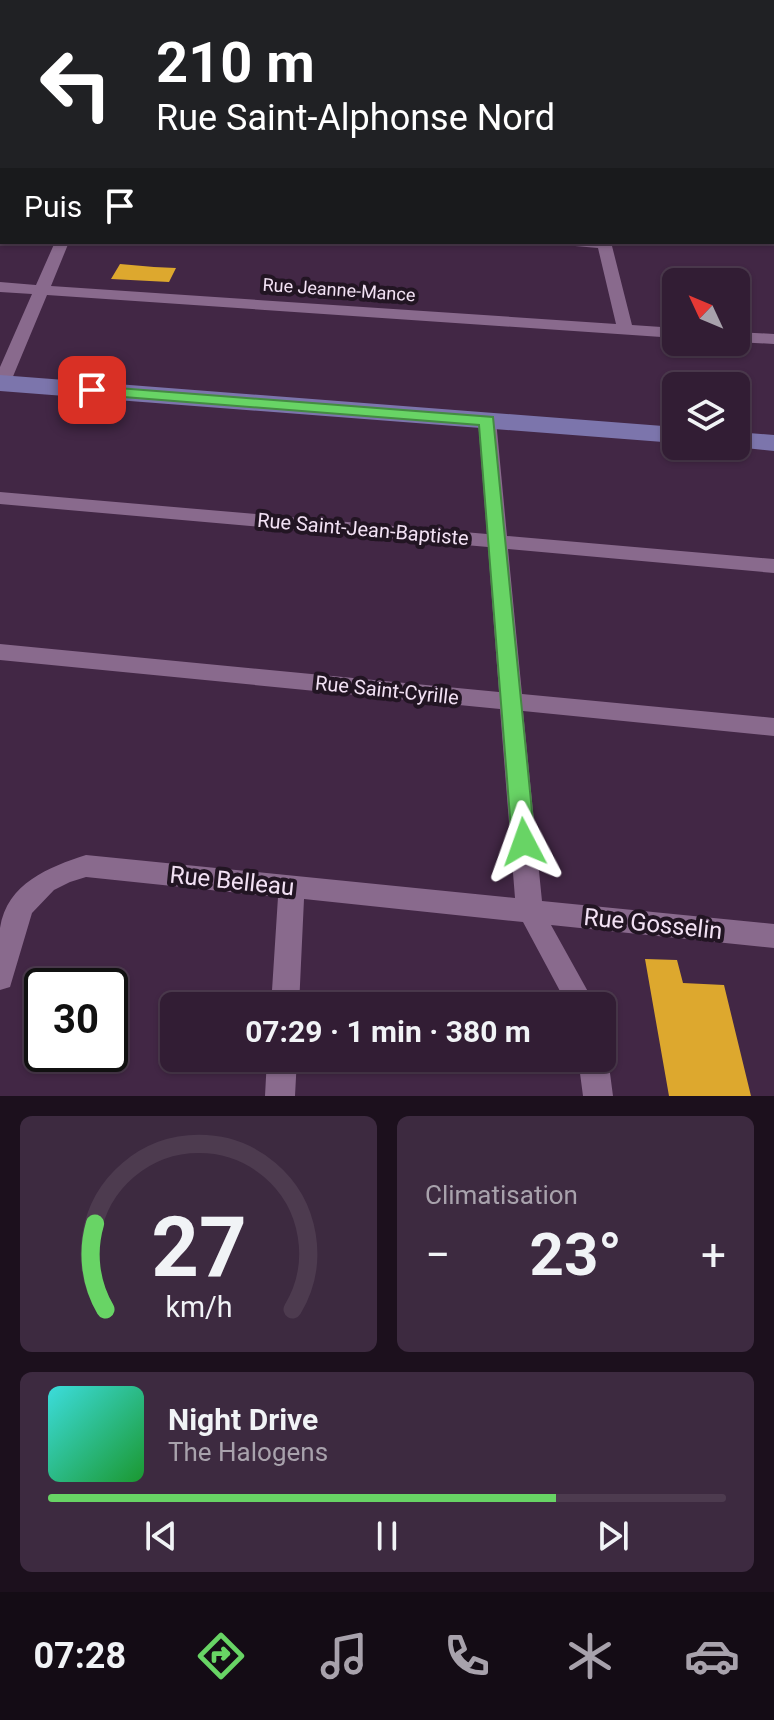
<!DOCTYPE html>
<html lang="fr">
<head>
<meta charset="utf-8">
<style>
	:root { --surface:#321d34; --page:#3d2a40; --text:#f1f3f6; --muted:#a8a2ac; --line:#4d3b4f; --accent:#68d465 }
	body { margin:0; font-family:Roboto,sans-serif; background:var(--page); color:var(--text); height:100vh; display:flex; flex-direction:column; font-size:30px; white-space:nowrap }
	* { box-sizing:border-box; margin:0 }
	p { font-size:26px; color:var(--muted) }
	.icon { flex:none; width:44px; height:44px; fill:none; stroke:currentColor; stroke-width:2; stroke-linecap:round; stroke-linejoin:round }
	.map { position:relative; height:1096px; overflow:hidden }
	.side { display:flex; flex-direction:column; gap:20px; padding:20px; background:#1c101d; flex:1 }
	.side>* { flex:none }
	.banner { position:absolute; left:0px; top:0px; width:774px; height:244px; box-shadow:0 2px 6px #0004,0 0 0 2px var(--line); background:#202124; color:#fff; overflow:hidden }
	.needle { width:52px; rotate:314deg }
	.tools { position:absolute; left:662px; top:268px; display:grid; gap:16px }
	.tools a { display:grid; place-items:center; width:88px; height:88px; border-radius:12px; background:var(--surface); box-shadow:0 2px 6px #0004,0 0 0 2px var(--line); font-size:40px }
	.speed { position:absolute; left:24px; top:968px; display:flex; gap:16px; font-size:40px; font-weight:700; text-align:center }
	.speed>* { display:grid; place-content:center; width:104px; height:104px; border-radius:50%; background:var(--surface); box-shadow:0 2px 6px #0004,0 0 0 2px var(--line); line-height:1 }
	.speed .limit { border:4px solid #111; border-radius:12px; background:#fff; color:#111 }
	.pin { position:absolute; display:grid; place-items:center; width:68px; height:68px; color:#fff; margin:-34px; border-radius:16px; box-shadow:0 4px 12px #0006 }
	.me { position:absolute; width:88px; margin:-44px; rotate:356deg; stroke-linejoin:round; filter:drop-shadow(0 0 6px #0008) }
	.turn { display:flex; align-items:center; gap:28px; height:168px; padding:0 24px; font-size:36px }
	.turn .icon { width:104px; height:104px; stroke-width:2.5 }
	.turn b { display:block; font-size:56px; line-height:68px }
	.then { display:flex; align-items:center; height:76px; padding:0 24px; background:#0003; gap:16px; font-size:30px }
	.big { font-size:60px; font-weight:700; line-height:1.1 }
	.side .widget { flex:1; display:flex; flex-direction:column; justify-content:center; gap:12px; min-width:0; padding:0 28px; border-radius:12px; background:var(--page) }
	.side .dial { align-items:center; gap:0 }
	.dial svg { height:208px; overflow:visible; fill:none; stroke:var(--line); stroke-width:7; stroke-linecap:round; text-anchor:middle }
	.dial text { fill:var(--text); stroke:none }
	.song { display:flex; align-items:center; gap:24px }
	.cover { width:96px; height:96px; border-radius:12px; background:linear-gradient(135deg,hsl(180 70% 55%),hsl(130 70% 35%)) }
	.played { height:8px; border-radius:4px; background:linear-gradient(90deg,var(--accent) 75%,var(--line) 75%) }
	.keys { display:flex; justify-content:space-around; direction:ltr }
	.heat { display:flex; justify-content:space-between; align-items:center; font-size:44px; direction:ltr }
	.side .tiles { flex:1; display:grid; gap:20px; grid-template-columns:1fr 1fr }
	.widget:last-child { grid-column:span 2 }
	.trip { position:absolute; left:160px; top:992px; width:456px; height:80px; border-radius:12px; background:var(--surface); box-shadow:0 2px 6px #0004,0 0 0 2px var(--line); font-weight:700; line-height:80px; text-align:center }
	.menu { display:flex; height:128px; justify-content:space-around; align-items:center; background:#140c15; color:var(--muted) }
	.menu .icon { width:56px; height:56px }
	.menu .current { color:var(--accent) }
	.menu b { font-size:36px; color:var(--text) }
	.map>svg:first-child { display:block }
	.building { fill:#dda82e }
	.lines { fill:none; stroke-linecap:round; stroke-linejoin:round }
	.street { fill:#896a8d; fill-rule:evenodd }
	.secondary { fill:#7c75ac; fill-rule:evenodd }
	.primary { fill:#6f80cb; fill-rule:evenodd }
	.route { fill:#68d465; stroke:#448a42; stroke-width:2 }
	.labels { text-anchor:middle; stroke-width:8; stroke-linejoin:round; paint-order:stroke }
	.far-street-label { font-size:18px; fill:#f2e1f4; stroke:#221523 }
	.street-label { font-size:20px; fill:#f2e1f4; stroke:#221523 }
	.near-street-label { font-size:24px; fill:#f2e1f4; stroke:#221523 }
</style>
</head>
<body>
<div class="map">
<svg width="774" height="1096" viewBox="0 0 774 1096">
	<rect width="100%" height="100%" fill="#422745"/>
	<path class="building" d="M120,264L154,267L176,268L169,282L111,279Z
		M645,959L677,960L683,983L724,985L751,1096H669Z"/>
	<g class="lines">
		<path class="street" d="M92,0H136L137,2H93Z
			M299,0H309V2H299Z
			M541,0H551V2H541Z
			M0,37H2V43H0Z
			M772,69H774V75H772Z
			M2,105V115L0,116V106Z
			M55,242H69L51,286L616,324L598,248L575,246L568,242H611L632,325L676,328V338L47,295L9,386L0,391V367L32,294L0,292V282L36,285Z
			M736,332L774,334V344L736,342Z
			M487,415L496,420L507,536L774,559V573L508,549L522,694L774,718V736L523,711L542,901L774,924V948L551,925L596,1006H568L523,922L304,899L299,1006H271L278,897L86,877L70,882L54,890L32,913L10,987L0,990C0,970 0,947 0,928C7,883 49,867 86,855L515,898L500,709L0,660V644L499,692L488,547L0,504V492L487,534L478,420Z
			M602,1048L608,1058L613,1096H583L578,1058H602Z
			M267,1058H297L295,1096H265Z"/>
		<path class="secondary" d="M0,375L676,427V443L0,391Z
			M736,432L774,435V451L727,446H736Z"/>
		<path class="primary" d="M677,0H693L694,2H678Z
			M772,172H774V188H772Z"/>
	</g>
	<path class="route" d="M92,386L493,417L535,842L532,849L524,851L515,849L512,842L479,425L86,394V387Z"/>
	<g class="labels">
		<g class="far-street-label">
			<text transform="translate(339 290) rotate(4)" y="6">Rue Jeanne-Mance</text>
		</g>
		<g class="street-label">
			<text transform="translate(363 529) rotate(5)" y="7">Rue Saint-Jean-Baptiste</text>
			<text transform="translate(387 690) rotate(6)" y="7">Rue Saint-Cyrille</text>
		</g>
		<g class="near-street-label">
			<text transform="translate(232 881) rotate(6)" y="8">Rue Belleau</text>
			<text transform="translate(653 924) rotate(6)" y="8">Rue Gosselin</text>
		</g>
	</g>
</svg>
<div class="tools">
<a><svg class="needle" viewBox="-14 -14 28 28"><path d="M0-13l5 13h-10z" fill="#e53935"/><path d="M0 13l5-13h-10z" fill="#a8a2ac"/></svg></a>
<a><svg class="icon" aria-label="layers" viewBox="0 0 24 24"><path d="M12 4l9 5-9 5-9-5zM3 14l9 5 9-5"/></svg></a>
</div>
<div class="speed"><div class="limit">30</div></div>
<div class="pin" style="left:92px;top:390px;background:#d93025"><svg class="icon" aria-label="arrive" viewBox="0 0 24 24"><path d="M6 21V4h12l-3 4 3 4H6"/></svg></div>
<svg class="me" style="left:524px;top:842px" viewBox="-20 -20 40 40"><path d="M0-17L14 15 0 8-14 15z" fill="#68d465" stroke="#fff" stroke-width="4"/></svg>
<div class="trip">07:29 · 1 min · 380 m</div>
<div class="banner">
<div class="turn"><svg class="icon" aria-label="left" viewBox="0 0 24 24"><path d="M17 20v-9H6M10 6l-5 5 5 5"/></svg><div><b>210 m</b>Rue Saint-Alphonse Nord</div></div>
<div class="then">Puis<svg class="icon" aria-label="arrive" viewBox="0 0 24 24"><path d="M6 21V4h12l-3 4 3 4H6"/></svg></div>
</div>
</div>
<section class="side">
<div class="tiles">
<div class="widget dial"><svg viewBox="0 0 100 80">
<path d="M14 69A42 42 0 1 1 86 69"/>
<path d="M14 69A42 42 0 0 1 10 36" stroke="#68d465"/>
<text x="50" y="56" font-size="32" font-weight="700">27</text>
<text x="50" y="72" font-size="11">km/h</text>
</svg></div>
<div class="widget"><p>Climatisation</p>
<div class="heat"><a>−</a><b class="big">23°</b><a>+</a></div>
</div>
<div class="widget">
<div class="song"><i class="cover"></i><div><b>Night Drive</b><p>The Halogens</p></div></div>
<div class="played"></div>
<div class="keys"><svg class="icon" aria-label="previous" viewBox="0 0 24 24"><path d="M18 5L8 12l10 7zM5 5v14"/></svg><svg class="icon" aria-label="pause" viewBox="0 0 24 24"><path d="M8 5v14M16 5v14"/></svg><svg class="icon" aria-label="next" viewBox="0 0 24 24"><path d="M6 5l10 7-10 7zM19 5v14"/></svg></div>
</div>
</div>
</section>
<nav class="menu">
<b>07:28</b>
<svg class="icon current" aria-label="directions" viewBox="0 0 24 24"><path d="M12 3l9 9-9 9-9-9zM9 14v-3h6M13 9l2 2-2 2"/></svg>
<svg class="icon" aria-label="music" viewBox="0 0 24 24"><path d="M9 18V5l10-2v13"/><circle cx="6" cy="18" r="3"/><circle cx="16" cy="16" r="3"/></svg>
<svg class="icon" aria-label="phone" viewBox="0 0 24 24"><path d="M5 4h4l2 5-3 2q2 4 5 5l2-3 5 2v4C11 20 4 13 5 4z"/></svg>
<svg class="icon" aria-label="climate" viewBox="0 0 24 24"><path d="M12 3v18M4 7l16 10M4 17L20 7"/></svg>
<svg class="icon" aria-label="car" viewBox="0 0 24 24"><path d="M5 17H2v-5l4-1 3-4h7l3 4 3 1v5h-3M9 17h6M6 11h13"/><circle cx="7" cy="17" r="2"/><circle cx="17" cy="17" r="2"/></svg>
</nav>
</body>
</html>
